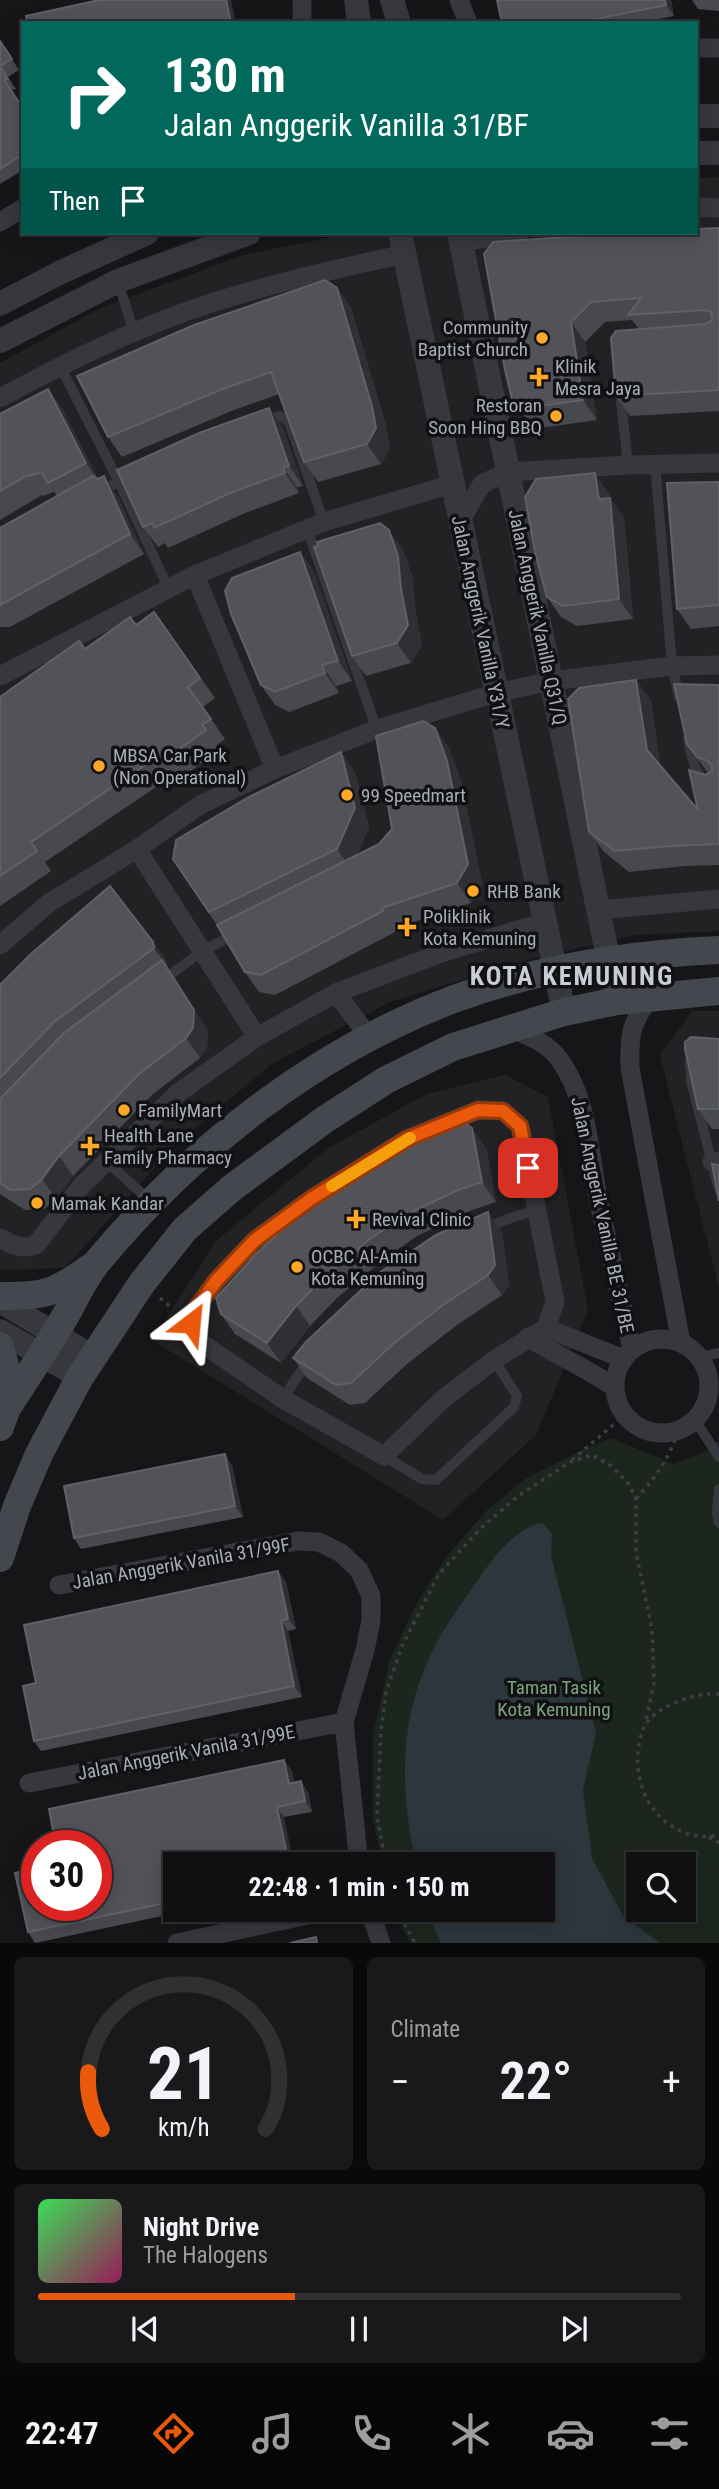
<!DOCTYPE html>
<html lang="en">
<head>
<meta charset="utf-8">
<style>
	:root { --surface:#101012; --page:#19191b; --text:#f1f3f6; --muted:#9c9d9f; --line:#303032; --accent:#ea580c }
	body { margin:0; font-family:"Roboto Condensed",sans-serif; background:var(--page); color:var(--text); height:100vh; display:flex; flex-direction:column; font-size:26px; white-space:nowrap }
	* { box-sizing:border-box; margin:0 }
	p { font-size:23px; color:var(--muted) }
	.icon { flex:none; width:38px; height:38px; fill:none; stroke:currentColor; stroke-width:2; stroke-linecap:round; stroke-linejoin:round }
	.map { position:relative; height:1943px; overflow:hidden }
	.drawer { display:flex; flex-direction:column; gap:14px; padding:14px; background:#09090a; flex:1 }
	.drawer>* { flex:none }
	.guide { position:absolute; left:21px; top:21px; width:677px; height:214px; border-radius:0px; box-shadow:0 4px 18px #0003,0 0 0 2px var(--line); background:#00695c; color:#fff; overflow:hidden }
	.fabs { position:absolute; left:626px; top:1852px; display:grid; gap:14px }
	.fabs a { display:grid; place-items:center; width:70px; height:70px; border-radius:0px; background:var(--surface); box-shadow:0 4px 18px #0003,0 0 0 2px var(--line); font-size:35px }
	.speed { position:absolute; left:21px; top:1830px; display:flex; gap:14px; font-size:35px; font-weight:700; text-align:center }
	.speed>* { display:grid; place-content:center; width:91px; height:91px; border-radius:50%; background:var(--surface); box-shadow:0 4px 18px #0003,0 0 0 2px var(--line); line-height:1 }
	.speed .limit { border:10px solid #d22; background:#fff; color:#111 }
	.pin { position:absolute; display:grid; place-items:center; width:60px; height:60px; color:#fff; margin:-30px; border-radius:14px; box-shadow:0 4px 10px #0006 }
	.me { position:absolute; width:77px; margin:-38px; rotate:29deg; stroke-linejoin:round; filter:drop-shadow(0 0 5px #0008) }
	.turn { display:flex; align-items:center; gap:24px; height:147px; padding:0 28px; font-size:32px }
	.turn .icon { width:91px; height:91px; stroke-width:2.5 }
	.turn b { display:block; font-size:49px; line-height:60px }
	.then { display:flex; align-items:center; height:66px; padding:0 28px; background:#0003; gap:14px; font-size:26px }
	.big { font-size:52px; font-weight:700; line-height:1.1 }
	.drawer .widget { flex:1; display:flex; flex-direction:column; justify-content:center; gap:10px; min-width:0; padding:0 24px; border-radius:10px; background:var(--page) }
	.drawer .dial { align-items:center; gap:0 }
	.dial svg { height:182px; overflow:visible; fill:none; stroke:var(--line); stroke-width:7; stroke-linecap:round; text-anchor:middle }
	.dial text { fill:var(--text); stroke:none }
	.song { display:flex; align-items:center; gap:21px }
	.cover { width:84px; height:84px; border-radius:10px; background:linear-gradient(135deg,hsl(130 70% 55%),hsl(330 70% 35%)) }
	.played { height:7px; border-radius:4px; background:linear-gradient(90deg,var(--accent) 40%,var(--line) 40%) }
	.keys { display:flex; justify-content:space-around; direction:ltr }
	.heat { display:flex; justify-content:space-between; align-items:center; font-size:38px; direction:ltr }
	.drawer .tiles { flex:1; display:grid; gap:14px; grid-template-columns:1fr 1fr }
	.widget:last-child { grid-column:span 2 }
	.trip { position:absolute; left:163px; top:1852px; width:392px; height:70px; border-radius:0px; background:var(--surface); box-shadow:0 4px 18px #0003,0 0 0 2px var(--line); font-weight:700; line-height:70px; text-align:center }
	.menu { display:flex; height:112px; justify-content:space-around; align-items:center; background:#060607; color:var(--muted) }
	.menu .icon { width:49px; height:49px }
	.menu .current { color:var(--accent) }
	.menu b { font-size:32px; color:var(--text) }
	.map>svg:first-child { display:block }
	.built { fill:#222225 }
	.green { fill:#1d261e; fill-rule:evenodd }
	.water { fill:#2b363d }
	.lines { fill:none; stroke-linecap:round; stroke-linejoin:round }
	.path { stroke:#3c3f44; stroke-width:3.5; stroke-dasharray:3.5 5; stroke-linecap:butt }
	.service { stroke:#36383d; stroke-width:10 }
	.minor { stroke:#36383d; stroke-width:19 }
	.tertiary { stroke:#36383d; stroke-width:24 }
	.secondary { stroke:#44474d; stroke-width:28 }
	.wall { fill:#47494d }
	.shaded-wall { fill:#2f3033 }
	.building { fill:#525359; stroke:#5f6168; stroke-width:2 }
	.route-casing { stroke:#983908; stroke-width:18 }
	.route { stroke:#ea580c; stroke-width:12 }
	.slow { stroke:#f59e0b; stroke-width:12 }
	.poi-dot { fill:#fea828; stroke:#111113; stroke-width:2.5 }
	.labels { text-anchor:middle; stroke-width:7; stroke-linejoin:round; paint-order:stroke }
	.poi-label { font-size:19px; fill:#a7adb9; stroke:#111113; text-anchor:start }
	.street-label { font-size:19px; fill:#a7adb9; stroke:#111113 }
	.park-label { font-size:19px; fill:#7da57d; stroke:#111113 }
	.district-label { font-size:26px; font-weight:bold; letter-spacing:2px; fill:#c8ccd4; stroke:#111113 }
</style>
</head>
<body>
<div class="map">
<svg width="719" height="1943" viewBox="0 0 719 1943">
	<rect width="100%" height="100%" fill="#161618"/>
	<path class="built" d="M719,177V931L637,935L530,959L390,1002L273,1063L177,1143L65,1268L3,1270L0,1268V363L101,308L243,255L350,233H696L697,178Z
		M692,1011H719V1289L660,1055Z
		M505,1075L548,1097L588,1310L536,1435L443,1520L152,1340L216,1241L328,1148L427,1094Z"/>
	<path class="green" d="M611,1438L674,1464L705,1452L719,1441V1943H410L393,1909H542V1864H383L373,1820V1734L390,1659L419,1599L447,1556L486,1511L526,1478L580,1451ZM639,1864H684V1909H639Z"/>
	<path class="water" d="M543,1523L552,1534L551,1556L596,1733L583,1790L592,1858L623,1916L660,1943H441L426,1909H542V1864H416C400,1790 398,1723 431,1654C444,1626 463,1602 480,1577C493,1557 519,1525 543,1523Z"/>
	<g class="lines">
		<path class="path" d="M160,1298L173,1309
			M572,1460L625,1415
			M636,1499C656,1476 669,1460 678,1430
			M719,1694C698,1691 653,1707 644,1727C626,1771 647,1828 698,1836C704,1837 712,1836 719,1836
			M709,1837L719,1843
			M386,1864L377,1817L381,1732L386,1692L402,1646L439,1574L481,1528L518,1496L570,1462L592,1455L610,1465L628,1483L636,1499V1553L652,1629L654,1684L645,1724
			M396,1909L415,1943"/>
		<path class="service" d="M118,282L134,332
			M60,366L119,482L168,587
			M620,392L628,465
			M264,419L281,416L289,422L324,522
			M655,464L672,666L679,697
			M101,491L131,475
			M307,529L378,733
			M688,739C693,763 694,778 719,788
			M163,980L204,950L236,934
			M690,1061L691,1081L719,1190
			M106,1161L149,1200
			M486,1228L513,1217L537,1210
			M699,1357L719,1353
			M283,1399L298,1375L309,1363
			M695,1420L719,1457
			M384,1456L422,1479L436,1480L514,1407L517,1396L494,1360
			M719,1489L717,1512L719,1523"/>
		<path class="minor" d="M302,0V23
			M459,0L468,23
			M696,48H719
			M696,207L719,208
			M0,222L23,208
			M461,242L519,233
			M0,398C67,362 135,328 208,304C272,283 338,269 404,254
			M460,521L482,484L508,472L628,465L719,463
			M195,575L275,769
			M0,676L195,575L324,522L452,484
			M137,849L257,1037
			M599,910L719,899
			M0,945L49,903L137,849L200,805L275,769L377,729L496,693L551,681L672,666L719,665
			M336,993L369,1037
			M651,997C630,1024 629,1035 630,1068L681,1343
			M510,1028C528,1036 547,1042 559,1059C588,1098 589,1151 598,1198C609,1249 621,1299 632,1350
			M478,1110L503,1111L520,1126L555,1302L546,1328L494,1360L443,1399L384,1456L283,1399L200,1342L191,1323L192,1314L216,1281L255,1240L311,1199L407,1139Z
			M712,1162L719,1161
			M0,1238C12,1245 23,1250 36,1245L82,1185L178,1093L257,1037L336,993L441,953L545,922
			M546,1328L624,1359
			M528,1337C557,1356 587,1368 615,1388
			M615 1386a47 47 0 1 1 94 0a47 47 0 1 1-94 0Z
			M59,1585L298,1541L319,1542L341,1553L359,1570L371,1596V1621L365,1650L344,1722L359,1864
			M29,1783L344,1722
			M369,1909L381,1943
			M177,1943L336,1909"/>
		<path class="tertiary" d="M356,0L359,23
			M392,0L399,23
			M696,116H719
			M696,153H719
			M400,233L564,1012
			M459,233L617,1001
			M0,304L59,273L147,233
			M0,341L118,281L249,233
			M0,1301L93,1357
			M0,1331L80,1377"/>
		<path class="secondary" d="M0,1296C44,1297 55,1293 91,1267
			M0,1346L8,1378L6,1410
			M0,1427L6,1410C25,1380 45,1350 63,1320C74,1301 84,1278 98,1261C192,1148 316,1051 454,999C538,968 629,954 719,950
			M0,1558L17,1506L39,1454L80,1377L142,1283L185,1229L233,1187L324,1120L386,1080L453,1047L564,1012L617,1001L719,991"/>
	</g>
	<path class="wall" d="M671,0L674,16L638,23H502Z
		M692,0H719V11L698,9Z
		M0,41L19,70L8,77L16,89L12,90L23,107V170L0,184Z
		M719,228V411L630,416L616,396L639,329L632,320L605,322L585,342L597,420L540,428L527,419L512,399L484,254Z
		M337,288L351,308L386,426L390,448L381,464L318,482L304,462L279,394L234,410L122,457L108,437Z
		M48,389L62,409L98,479L118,497L144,554L10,627H0V528L57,496L54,492L43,496L42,495L0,520V414Z
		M283,428L303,486L297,487L299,493L245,513L168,548L165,543L158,547L143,527Z
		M719,482V626L691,629L677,609Z
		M609,493L610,498L624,518L633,619L577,626L561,617L547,597Z
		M403,550L412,576L415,609L422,645L411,663L366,676L352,656Z
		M300,552L314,572L352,681L336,686L339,693L289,712L275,705L261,685Z
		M154,612L215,698L203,707L225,739L217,745L220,750L170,786L165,781L45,862L51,871L0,906V697L85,649L136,625Z
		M719,685V865L685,866L629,872L604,852L589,832L651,700L660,766L698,810L705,775L708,773L687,744Z
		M435,728L449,748L461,781L482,884L471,903L396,928L397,931L275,995L259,992L245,972L217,925L173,859L355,772L369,828L357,855L379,844L392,829Z
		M153,942L167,962V968L208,1031L207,1048L200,1058L153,1094L73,1176L56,1199L44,1209L25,1210L0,1194V985Z
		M719,1039V1129H712L698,1109Z
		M486,1148L496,1202L472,1210L417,1236L384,1259L337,1298L310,1326L281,1363L235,1334L221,1314Z
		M502,1232L509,1285L502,1295L457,1325L407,1364L365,1403L350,1405L307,1378L293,1358Z
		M232,1465L243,1517L81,1549L74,1538Z
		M286,1582L296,1629L288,1631L302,1697L41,1751L34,1741L36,1683Z
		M292,1771L294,1783L308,1792L312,1812L284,1817L175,1864V1909H195L35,1943L28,1932L37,1906L54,1836Z"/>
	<path class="shaded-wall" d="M226,0H231L236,23H231Z
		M665,0H671L674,16L666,5Z
		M337,288L351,308L386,426L390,448L381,464L367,444Z
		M571,322L585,342L597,420L583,400Z
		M48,389L62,409L100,483L86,463Z
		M269,408L283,428L303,486L289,466Z
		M283,467L297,487L299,493L285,473Z
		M595,473L609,493L610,498L624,518L633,619L619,599Z
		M104,476L118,497L144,554L130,534Z
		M389,530L403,550L412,576L415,609L422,645L411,663L397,643L401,589Z
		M300,552L314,572L352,681L338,661Z
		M322,665L336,686L339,693L325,673Z
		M636,680L651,700L661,770L647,750Z
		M435,728L449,748L461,781L482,884L471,903L457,883Z
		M341,752L355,772L369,828L351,869L337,849Z
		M153,942L167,962L168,968L154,948Z
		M162,960L208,1031L207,1048L200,1058L186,1038Z
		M472,1128L486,1148L496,1202L482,1182Z
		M59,1156L73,1176L56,1199L42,1179Z
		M488,1212L502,1232L509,1285L502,1295L488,1275Z
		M296,1306L310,1326L281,1363L267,1343Z
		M225,1454L232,1465L243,1517L235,1506Z
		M278,1571L286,1582L296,1629L288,1619Z
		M281,1620L288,1631L302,1697L294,1686Z
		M284,1760L292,1771L297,1794L289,1784Z
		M301,1781L308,1792L312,1812L305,1801Z
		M277,1807L284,1817L294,1864H289Z"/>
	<path class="building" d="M99,0H226L231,23H28L26,16Z
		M497,0H665L666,5L576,23H502Z
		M0,41L12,59L0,66L8,79L4,80L23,108V154L0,169Z
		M719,228V390L616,396L611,338L616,331L705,324L712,320L711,312L704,310L628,315L641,298L591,302L571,322L583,400L526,408L512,399L505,370L484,254L493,242L626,233H696V229Z
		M325,280L337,288L372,406L376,428L367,444L304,462L271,372L220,390L108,437L77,376L194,325Z
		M48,389L86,463L48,483L41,472L29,476L28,475L0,491V414Z
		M269,408L289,466L283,467L285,473L230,493L154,528L152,523L143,527L117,470L199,433Z
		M595,473L599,499L610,498L619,599L563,606L547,597L535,552L525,497L536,479Z
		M93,476L98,479L104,476L130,534L0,605V528Z
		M719,482V605L677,609L667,483Z
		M380,523L389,530L398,556L401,589L408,625L397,643L352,656L314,547L318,546L317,542Z
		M300,552L338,661L322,665L325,673L275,692L261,685L231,614L225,591L232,578Z
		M154,612L200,678L188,687L211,719L202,725L206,730L156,766L151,761L31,842L37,851L0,876V697L79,641L85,649L130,617L136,625Z
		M636,680L647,750L698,810L689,770L705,775L712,771V766L708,761L697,757L687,744L674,684L719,685V844L671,846L615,851L589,832L568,699L579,688Z
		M423,721L435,728L447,761L468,864L457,883L382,908L383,911L261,975L245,972L217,925L379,844L392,829L376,736Z
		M341,752L355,808L337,849L209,912L173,859L176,840L249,797Z
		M110,886L153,942L154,948L54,1022L0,1078V985L32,953Z
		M162,960L194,1010L193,1028L186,1038L139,1074L59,1156L42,1179L30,1189L11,1190L0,1183V1099L64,1033Z
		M691,1037L719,1039V1109H698L685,1049V1042Z
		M459,1119L472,1128L482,1182L458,1190L403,1216L370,1239L323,1278L296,1306L267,1343L221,1314L216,1298L256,1254L313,1202L357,1170L429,1131Z
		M712,1164L719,1165V1201Z
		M488,1212L495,1265L488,1275L443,1305L393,1344L351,1383L336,1385L293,1358L305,1343L379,1273L436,1235Z
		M225,1454L235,1506L74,1538L64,1486Z
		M278,1571L288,1619L281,1620L294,1686L34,1741L23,1686L36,1683L24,1625Z
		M284,1760L289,1784L301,1781L305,1801L277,1807L289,1864H175V1901L28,1932L15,1873L37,1868V1906H96V1846H42L40,1839L54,1836L49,1809Z
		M316,1937L317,1943H290Z"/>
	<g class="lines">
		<g class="route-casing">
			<path id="route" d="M191,1323L192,1314L216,1281L255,1240L311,1199L407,1139L478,1110L503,1111L520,1126L528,1168"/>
		</g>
		<use href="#route" class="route"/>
		<path class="slow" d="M332,1186L410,1138"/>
	</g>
	<g class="poi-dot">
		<circle cx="542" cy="338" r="7"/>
		<path d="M535.5 366.5h7v7h7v7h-7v7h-7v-7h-7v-7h7z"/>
		<circle cx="556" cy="416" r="7"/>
		<circle cx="99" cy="766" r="7"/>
		<circle cx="347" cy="795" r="7"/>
		<circle cx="473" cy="891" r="7"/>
		<path d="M403.5 916.5h7v7h7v7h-7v7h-7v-7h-7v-7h7z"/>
		<circle cx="124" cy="1110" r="7"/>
		<path d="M86.5 1135.5h7v7h7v7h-7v7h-7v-7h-7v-7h7z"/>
		<circle cx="37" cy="1203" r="7"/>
		<path d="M352.5 1208.5h7v7h7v7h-7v7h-7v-7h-7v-7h7z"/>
		<circle cx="297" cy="1267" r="7"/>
	</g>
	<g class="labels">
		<g class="poi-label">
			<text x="528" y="334" text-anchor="end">Community<tspan x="528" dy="22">Baptist Church</tspan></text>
			<text x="555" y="373">Klinik<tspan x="555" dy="22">Mesra Jaya</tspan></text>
			<text x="542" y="412" text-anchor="end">Restoran<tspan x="542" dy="22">Soon Hing BBQ</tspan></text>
			<text x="113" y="762">MBSA Car Park<tspan x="113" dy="22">(Non Operational)</tspan></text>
			<text x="361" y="802">99 Speedmart</text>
			<text x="487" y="898">RHB Bank</text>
			<text x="423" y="923">Poliklinik<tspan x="423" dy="22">Kota Kemuning</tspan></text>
			<text x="138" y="1117">FamilyMart</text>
			<text x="104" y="1142">Health Lane<tspan x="104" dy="22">Family Pharmacy</tspan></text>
			<text x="51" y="1210">Mamak Kandar</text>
			<text x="372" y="1226">Revival Clinic</text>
			<text x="311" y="1263">OCBC Al-Amin<tspan x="311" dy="22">Kota Kemuning</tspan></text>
		</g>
		<g class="street-label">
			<text transform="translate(538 617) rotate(78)" y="7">Jalan Anggerik Vanilla Q31/Q</text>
			<text transform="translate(481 622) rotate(78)" y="7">Jalan Anggerik Vanilla Y31/Y</text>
			<text transform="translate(603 1215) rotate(78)" y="7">Jalan Anggerik Vanilla BE 31/BE</text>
			<text transform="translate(181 1563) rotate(-10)" y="7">Jalan Anggerik Vanila 31/99F</text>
			<text transform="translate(186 1752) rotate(-11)" y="7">Jalan Anggerik Vanila 31/99E</text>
		</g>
		<g class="park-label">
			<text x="554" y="1694">Taman Tasik<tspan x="554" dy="22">Kota Kemuning</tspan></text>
		</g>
		<g class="district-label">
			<text x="572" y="985">KOTA KEMUNING</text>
		</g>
	</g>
</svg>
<div class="fabs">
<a><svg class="icon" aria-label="search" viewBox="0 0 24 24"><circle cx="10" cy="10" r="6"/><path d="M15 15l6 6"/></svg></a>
</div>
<div class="speed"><div class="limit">30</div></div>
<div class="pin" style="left:528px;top:1168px;background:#d93025"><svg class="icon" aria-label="arrive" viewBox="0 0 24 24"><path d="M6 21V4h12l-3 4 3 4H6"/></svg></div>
<svg class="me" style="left:191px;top:1323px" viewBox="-20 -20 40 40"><path d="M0-17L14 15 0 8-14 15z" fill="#ea580c" stroke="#fff" stroke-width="4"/></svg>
<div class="trip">22:48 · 1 min · 150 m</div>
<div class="guide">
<div class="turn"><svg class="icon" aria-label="right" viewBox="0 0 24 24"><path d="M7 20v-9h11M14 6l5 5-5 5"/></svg><div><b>130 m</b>Jalan Anggerik Vanilla 31/BF</div></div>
<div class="then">Then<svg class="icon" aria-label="arrive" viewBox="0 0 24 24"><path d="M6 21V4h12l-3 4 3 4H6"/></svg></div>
</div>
</div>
<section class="drawer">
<div class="tiles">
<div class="widget dial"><svg viewBox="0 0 100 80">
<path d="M14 69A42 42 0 1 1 86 69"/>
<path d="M14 69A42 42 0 0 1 8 44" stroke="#ea580c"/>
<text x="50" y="56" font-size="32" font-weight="700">21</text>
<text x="50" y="72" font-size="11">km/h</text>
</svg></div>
<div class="widget"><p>Climate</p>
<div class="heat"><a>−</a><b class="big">22°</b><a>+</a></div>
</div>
<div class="widget">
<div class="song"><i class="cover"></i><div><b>Night Drive</b><p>The Halogens</p></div></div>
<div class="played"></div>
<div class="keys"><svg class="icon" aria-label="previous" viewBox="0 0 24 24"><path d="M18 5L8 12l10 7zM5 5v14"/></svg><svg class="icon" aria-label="pause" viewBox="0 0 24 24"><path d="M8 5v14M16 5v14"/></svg><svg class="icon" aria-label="next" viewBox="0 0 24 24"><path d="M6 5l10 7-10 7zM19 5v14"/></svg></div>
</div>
</div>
</section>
<nav class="menu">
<b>22:47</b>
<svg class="icon current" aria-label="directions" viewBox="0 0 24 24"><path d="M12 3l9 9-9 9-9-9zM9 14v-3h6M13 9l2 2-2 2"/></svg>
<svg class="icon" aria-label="music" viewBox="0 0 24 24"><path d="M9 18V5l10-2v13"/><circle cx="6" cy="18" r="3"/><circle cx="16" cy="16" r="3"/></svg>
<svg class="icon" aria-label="phone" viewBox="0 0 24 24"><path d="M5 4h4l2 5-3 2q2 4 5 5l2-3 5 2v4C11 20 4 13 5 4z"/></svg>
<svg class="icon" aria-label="climate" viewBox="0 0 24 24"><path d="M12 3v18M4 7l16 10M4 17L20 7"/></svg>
<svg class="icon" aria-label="car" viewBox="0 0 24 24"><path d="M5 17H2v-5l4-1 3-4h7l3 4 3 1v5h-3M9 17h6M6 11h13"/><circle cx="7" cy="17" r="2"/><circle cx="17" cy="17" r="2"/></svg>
<svg class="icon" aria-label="filters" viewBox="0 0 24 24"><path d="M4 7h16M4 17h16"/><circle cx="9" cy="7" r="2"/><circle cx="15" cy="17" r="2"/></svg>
</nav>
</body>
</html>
